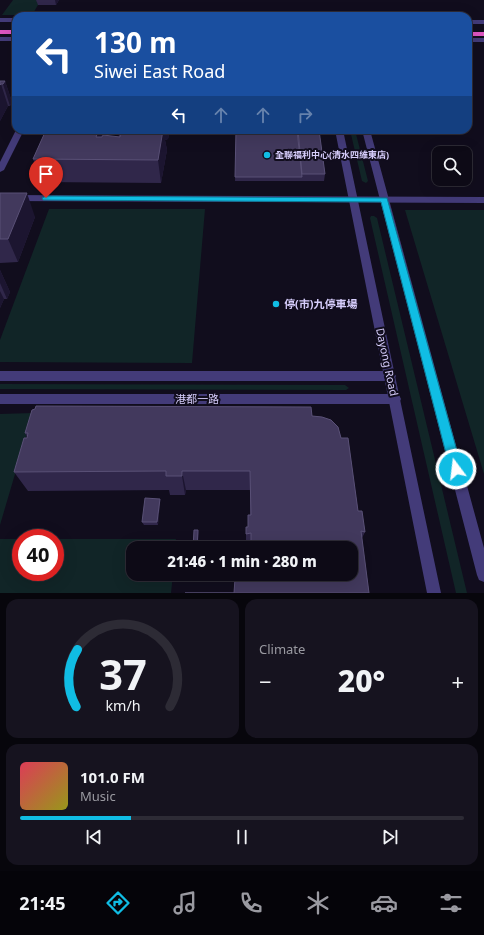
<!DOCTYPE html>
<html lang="en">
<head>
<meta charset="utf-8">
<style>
	:root { --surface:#0d0a16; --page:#16131f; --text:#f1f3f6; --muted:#9a9aa1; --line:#2d2b35; --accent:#10bde4 }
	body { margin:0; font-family:"Noto Sans","Noto Sans TC",sans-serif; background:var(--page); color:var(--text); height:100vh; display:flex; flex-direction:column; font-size:15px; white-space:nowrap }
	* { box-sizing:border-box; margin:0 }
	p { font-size:13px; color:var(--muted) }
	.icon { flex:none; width:22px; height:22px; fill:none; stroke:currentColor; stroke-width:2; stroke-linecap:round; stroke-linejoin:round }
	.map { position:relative; height:593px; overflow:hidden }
	.details { display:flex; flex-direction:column; gap:6px; padding:6px; background:#07060c; flex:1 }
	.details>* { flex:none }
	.hud { position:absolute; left:12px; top:12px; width:460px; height:122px; border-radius:12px; box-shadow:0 4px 16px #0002,0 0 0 1px var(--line); background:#1a4fa0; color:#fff; overflow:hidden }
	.controls { position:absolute; left:432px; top:146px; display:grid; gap:8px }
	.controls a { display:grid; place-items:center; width:40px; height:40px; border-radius:8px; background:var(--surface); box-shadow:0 4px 16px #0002,0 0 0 1px var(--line); font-size:20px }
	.speed { position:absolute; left:12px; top:529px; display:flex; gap:8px; font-size:20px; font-weight:700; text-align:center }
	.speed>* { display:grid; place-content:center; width:52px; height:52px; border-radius:50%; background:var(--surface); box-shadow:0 4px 16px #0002,0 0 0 1px var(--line); line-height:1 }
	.speed .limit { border:6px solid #d22; background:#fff; color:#111 }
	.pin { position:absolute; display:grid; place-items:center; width:34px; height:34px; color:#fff; margin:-41px -17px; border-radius:50% 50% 50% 0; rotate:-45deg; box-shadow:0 0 4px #0007 }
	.pin .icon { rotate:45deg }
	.me { position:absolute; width:44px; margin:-22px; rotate:345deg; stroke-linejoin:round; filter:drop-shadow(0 0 3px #0008) }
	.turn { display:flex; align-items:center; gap:14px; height:84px; padding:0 16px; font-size:18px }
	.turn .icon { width:52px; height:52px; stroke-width:2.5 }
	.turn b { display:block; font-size:28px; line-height:34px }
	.lanes { display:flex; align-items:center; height:38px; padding:0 16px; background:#0003; justify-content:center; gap:20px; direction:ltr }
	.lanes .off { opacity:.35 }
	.big { font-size:30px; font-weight:800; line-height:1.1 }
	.details .card { flex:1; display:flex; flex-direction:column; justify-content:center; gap:6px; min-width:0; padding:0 14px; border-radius:12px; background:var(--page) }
	.details .dial { align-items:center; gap:0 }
	.dial svg { height:104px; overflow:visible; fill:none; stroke:var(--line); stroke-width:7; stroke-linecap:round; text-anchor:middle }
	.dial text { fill:var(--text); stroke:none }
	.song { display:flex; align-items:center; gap:12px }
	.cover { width:48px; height:48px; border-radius:6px; background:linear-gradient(135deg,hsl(350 70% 55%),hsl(60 70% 35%)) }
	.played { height:4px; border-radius:2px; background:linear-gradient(90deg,var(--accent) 25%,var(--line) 25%) }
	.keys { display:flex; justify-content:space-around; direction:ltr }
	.heat { display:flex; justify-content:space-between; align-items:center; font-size:22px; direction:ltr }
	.details .tiles { flex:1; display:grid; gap:6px; grid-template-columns:1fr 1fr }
	.card:last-child { grid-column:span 2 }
	.trip { position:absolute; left:126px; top:541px; width:232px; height:40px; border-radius:12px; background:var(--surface); box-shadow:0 4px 16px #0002,0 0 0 1px var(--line); font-weight:800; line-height:40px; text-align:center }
	.tabs { display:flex; height:64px; justify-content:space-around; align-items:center; background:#050409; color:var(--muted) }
	.tabs .icon { width:28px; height:28px }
	.tabs .active { color:var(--accent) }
	.tabs b { font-size:18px; color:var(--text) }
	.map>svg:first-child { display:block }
	.green { fill:#112527 }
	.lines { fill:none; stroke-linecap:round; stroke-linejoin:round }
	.minor { fill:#433b79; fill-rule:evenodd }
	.tertiary { fill:#433b79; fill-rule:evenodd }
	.trunk { fill:#de56c2; fill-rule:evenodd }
	.wall { fill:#30274a }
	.shaded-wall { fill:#1c1530 }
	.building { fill:#42395d; stroke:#595076 }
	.route { fill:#10bde4; stroke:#0a7b94 }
	.poi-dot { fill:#10bde4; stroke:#110d1d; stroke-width:1.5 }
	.labels { text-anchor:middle; stroke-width:4; stroke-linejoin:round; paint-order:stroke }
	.far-poi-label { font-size:9px; font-weight:bold; fill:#d6cdfb; stroke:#110d1d; text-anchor:start }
	.poi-label { font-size:11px; font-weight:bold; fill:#d6cdfb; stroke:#110d1d; text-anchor:start }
	.street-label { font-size:11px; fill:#d6cdfb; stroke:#110d1d }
</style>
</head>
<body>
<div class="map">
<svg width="484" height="593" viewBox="0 0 484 593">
	<rect width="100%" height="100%" fill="#110d1d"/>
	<path class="green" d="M13,0H41L32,15H2Z
		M350,130H355L368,181L366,183L362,181Z
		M49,209H205L192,363L0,362V340Z
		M405,210H484V474Z
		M371,216H374L377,218L467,593H456L370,218Z
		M0,384L345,385L349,388L346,390L0,389Z
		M33,413L0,525V414Z
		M0,539H21V572H55V539H176L175,548H133V574H173L171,593H0Z"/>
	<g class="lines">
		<path class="minor" d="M16,130H24L4,170L0,172V162Z
			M0,195L484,197V203L0,201Z
			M0,371H390L394,373L396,376L394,379L390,381H0Z
			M0,394H395L399,395L401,399L399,403L395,404H0Z"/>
		<path class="tertiary" d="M0,18H16V22H0Z
			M468,20H484V24H468Z
			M0,37H16V41H0Z
			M468,38H484V42H468Z
			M335,130H343L441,593H427Z
			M362,130H370L484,548V582L479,580L477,575Z"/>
		<path class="trunk" d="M0,30H16V34H0Z
			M468,32H484V36H468Z"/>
	</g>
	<path class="wall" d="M36,0H59L56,5H38Z
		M0,81H5L12,102L10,106H8L0,121Z
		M46,130H111L109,135H102V137H119L118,131H115V130H170L168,139L165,140L167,150L161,183L41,182L33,159Z
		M236,130H319L325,174L324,181H235Z
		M0,193L35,217L18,262L0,263Z
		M0,270L10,292L7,299H4L0,308Z
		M36,406L311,407L312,416L322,417L331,420L338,427L341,438H348L358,511H362L365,532L362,538L369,593H185H234L235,579L250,578V574H351V548H246V527H248V515H250V490H186L185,495H170L169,490L28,491L14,472L24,438H27V437L25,433L32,410L35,409Z
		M160,499V502L158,525H144L142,522Z"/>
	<path class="shaded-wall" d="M55,0H59L56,5Z
		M5,81L12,102L10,106L3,84Z
		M1,84L8,106L0,121V85Z
		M92,130H102V135L100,141L103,154L101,160L99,147L91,132Z
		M156,130H170L168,139L165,140L167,150L161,183L158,160Z
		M27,193L35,217L18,262L8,239Z
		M0,270L10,292L7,299L0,283Z
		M0,291L4,299L0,308Z
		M182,471L186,490L185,495L182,476Z
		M160,499V502L158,525L157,522Z
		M198,530L199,532L198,548H197Z"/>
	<path class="building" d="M0,81H5L3,84H1L0,85Z
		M46,130H92L91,132H98L96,137H102L103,135L120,137L121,131H118V130H163L158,160L33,159Z
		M236,130H297L302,177H235Z
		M298,130H319L325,174H302Z
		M0,193H27L8,239H0Z
		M36,406L311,407L312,416L322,417L331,420L338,427L341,438H348L358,511H362L365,532L361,531L369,593H185H234L235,579L251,578V574H351V548H251V533L246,534V527H248V515H251L250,471H182V476H166V471L14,472L24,438H27L28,433H25L32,410L35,409Z
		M145,498L160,499L157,522H142Z
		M194,530H198L197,548H193Z"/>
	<path class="route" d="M46,196L387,198L462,469L460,473L456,474L452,473L450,469L381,202L43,200L42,198Z"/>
	<g class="poi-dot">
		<circle cx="267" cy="155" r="4"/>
		<circle cx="276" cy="304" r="4"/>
	</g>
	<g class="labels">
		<g class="far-poi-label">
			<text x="275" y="158">全聯福利中心(清水四維東店)</text>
		</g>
		<g class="poi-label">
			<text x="284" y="308">停(市)九停車場</text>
		</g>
		<g class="street-label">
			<text transform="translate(387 362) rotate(78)" y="4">Dayong Road</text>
			<text x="197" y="403">港都一路</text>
		</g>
	</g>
</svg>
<div class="controls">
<a><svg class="icon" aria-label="search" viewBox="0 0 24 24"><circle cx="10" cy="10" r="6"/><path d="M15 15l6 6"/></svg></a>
</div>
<div class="speed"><div class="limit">40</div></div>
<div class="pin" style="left:46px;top:198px;background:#d93025"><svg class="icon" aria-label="arrive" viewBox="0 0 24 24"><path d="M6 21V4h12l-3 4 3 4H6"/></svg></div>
<svg class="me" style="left:456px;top:469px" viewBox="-20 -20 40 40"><circle r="17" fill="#10bde4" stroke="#fff" stroke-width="3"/><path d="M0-11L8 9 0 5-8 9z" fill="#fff"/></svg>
<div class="trip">21:46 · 1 min · 280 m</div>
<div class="hud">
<div class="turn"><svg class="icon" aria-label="left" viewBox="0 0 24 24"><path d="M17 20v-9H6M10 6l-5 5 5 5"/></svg><div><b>130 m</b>Siwei East Road</div></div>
<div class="lanes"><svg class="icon" aria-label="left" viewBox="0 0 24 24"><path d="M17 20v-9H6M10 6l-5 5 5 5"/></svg><svg class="icon off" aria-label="ahead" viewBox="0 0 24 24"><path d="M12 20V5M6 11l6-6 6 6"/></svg><svg class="icon off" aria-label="ahead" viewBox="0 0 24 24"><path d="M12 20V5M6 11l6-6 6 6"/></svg><svg class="icon off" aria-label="right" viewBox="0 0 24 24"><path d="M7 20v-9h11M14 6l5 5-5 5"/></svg></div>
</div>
</div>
<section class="details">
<div class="tiles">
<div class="card dial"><svg viewBox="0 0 100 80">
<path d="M14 69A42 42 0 1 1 86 69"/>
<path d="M14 69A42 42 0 0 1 15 25" stroke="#10bde4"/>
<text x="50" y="56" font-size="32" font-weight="700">37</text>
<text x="50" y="72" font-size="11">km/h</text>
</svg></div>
<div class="card"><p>Climate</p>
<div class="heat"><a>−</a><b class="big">20°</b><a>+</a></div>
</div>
<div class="card">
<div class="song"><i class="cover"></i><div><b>101.0 FM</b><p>Music</p></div></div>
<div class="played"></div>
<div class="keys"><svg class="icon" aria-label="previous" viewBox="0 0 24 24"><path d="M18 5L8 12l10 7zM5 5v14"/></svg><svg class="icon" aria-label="pause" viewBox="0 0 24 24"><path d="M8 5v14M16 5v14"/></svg><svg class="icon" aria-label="next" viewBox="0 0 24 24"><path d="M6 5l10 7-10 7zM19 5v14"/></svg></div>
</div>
</div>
</section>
<nav class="tabs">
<b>21:45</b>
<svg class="icon active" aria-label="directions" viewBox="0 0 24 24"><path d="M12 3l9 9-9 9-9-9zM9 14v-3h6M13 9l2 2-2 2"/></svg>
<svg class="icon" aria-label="music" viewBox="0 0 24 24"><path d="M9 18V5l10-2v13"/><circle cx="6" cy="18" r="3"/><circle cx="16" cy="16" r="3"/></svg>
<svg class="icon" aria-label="phone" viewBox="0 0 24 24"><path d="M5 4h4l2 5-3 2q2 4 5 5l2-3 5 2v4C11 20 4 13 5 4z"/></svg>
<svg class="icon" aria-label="climate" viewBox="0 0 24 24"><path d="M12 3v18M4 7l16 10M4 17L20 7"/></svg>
<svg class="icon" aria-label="car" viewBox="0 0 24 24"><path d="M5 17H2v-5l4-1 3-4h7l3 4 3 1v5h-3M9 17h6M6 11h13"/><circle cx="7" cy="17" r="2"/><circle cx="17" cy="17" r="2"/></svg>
<svg class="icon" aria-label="filters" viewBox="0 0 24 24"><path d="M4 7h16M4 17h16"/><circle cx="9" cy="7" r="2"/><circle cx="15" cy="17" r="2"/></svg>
</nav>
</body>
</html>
